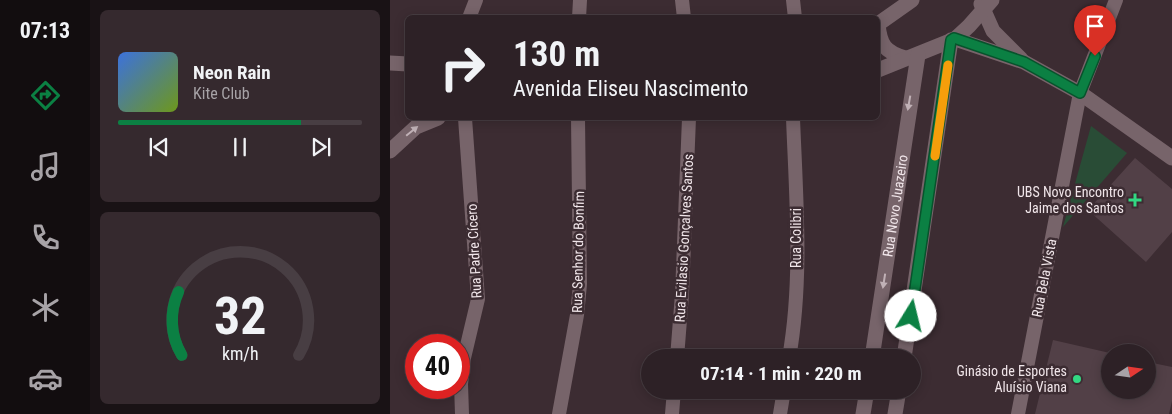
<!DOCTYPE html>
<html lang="pt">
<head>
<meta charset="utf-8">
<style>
	:root { --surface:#2d2126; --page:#35292e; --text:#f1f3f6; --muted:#a7a3a7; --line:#483e43; --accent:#0b8043 }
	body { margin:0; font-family:"Roboto Condensed",sans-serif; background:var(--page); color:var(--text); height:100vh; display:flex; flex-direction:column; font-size:19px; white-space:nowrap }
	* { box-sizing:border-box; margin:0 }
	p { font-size:16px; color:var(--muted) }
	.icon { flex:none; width:28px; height:28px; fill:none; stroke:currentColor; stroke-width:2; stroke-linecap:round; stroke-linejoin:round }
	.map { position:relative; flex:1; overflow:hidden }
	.sheet { display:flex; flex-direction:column; gap:10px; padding:10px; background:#191215; width:300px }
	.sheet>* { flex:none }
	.guide { position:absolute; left:15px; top:15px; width:475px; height:105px; border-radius:8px; box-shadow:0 2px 12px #0003,0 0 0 1px var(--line); background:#2d2126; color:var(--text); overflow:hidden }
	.needle { width:32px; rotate:77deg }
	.buttons { position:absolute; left:711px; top:344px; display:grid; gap:10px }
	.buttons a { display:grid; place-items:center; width:55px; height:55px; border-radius:50%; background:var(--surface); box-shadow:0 2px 12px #0003,0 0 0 1px var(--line); font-size:25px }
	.speed { position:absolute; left:15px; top:334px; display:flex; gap:10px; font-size:25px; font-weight:700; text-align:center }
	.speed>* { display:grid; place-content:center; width:65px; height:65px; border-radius:50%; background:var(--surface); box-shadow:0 2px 12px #0003,0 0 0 1px var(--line); line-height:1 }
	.speed .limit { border:8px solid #d22; background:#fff; color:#111 }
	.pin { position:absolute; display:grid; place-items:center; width:42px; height:42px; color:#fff; margin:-51px -21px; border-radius:50% 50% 50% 0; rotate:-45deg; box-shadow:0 0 5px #0007 }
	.pin .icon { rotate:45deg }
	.me { position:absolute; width:55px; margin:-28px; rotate:9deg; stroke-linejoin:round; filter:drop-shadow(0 0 4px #0008) }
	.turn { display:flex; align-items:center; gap:18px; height:105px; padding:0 25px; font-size:22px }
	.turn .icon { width:65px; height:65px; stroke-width:2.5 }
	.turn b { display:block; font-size:35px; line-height:42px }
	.sheet .card { flex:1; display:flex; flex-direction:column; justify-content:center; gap:8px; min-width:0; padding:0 18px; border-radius:8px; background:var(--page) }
	.sheet .dial { align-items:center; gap:0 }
	.dial svg { height:130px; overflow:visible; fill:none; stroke:var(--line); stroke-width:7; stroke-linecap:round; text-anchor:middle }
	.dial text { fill:var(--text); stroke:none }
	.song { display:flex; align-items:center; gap:15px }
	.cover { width:60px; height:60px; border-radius:8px; background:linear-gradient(135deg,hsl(220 70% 55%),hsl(80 70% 35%)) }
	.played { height:5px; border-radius:2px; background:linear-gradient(90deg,var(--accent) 75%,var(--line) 75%) }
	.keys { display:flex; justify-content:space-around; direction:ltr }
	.trip { position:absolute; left:251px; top:349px; width:280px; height:50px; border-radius:25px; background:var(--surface); box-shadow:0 2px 12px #0003,0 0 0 1px var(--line); font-weight:700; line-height:50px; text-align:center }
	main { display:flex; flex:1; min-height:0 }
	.tab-bar { display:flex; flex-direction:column; width:90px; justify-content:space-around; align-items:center; background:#120d0f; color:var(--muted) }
	.tab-bar .icon { width:35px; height:35px }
	.tab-bar .active { color:var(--accent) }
	.tab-bar b { font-size:22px; color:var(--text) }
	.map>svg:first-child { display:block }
	.green { fill:#294c36 }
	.building { fill:#524047 }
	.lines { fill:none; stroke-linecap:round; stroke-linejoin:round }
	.street { stroke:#77646a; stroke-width:14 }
	.secondary { stroke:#77646a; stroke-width:15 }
	.oneway { fill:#c0b1b6 }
	.route-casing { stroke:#07532c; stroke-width:12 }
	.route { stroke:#0b8043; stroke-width:9 }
	.slow { stroke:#f59e0b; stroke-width:9 }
	.poi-dot { fill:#32d882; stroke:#3c2c32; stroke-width:2 }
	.labels { text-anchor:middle; stroke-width:5; stroke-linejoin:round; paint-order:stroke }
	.poi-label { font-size:14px; fill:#f0e5e9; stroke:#3c2c32; text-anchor:end }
	.street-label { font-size:14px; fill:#f0e5e9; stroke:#3c2c32 }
</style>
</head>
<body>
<main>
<nav class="tab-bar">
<b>07:13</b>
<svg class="icon active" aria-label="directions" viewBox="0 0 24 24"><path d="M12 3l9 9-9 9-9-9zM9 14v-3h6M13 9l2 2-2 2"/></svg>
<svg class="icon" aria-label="music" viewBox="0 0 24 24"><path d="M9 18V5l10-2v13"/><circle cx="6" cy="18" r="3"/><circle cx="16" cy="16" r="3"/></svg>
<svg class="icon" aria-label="phone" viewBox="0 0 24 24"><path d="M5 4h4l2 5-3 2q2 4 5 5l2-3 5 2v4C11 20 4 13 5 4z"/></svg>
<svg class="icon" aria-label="climate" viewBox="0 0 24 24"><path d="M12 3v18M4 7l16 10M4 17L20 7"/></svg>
<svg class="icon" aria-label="car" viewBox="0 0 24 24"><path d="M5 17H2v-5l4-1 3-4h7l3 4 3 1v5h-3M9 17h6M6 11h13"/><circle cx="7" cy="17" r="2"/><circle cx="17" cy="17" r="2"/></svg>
</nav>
<section class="sheet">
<div class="card">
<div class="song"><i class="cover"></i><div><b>Neon Rain</b><p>Kite Club</p></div></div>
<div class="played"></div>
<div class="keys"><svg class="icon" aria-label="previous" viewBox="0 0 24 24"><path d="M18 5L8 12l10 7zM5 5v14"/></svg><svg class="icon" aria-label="pause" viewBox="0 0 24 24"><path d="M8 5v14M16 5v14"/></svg><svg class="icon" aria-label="next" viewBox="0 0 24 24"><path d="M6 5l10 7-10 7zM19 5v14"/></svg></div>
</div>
<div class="card dial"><svg viewBox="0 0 100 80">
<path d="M14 69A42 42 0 1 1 86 69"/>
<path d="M14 69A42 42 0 0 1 12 30" stroke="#0b8043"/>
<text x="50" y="56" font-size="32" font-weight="700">32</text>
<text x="50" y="72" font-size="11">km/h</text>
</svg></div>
</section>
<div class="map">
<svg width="782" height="414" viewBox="0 0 782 414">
	<rect width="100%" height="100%" fill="#3c2c32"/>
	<path class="green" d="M701,126L737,153L673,227Z"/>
	<path class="building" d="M745,158L782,189V232L756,262L698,210Z
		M663,340L720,353V390H758V362L782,367V401L779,414H645Z"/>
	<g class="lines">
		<path class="street" d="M292,0L294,18
			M403,0L405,18
			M79,18L86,0
			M189,18L190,0
			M287,358L292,294L299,118
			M399,358C413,279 406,197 403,118
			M72,414L71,384L74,358L88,299L75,118
			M169,414L187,315L190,284L188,118
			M282,414L284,390
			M390,414L394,390
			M628,414L690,93L726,0"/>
		<g class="secondary">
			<path d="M591,4L603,31L631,59"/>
			<path d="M488,24C490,45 495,52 515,58"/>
			<path d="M488,24L522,0"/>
			<path d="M565,39L634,62L690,93L782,158"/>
			<path d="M0,63L18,64"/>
			<path d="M488,70L565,39L579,26L602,0"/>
			<path d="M0,151L26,127L48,118"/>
			<path id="s1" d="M482,358L528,55"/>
			<path d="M514,358L561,40"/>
			<path d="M473,414L477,390"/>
			<path d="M505,414L509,390"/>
		</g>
	</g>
	<defs><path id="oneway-solid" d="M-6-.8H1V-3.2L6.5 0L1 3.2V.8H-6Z" transform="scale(1.25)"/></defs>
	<g class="oneway">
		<use href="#oneway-solid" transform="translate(519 103) rotate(100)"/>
		<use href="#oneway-solid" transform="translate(22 131) rotate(-39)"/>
		<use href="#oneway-solid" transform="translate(494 281) rotate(99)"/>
	</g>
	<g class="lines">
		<g class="route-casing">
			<path id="route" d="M521,316L561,40L564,38L634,62L690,93L705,56"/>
		</g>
		<use href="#route" class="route"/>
		<path class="slow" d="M545,156L558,65"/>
	</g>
	<g class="poi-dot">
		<path d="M742.5 192.5h5v5h5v5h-5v5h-5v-5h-5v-5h5z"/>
		<circle cx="687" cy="379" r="5"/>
	</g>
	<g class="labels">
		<g class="poi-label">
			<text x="734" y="197">UBS Novo Encontro<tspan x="734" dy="16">Jaime dos Santos</tspan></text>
			<text x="677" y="376">Ginásio de Esportes<tspan x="677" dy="16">Aluísio Viana</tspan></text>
		</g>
		<g class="street-label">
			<text dy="5" stroke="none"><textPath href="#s1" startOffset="154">Rua Novo Juazeiro</textPath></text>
			<text transform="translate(294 238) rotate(-87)" y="5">Rua Evilasio Gonçalves Santos</text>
			<text transform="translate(406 238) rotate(-90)" y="5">Rua Colibri</text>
			<text transform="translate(84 251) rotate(-93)" y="5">Rua Padre Cícero</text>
			<text transform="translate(188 252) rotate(-89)" y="5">Rua Senhor do Bonfim</text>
			<text transform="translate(654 278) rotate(-79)" y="5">Rua Bela Vista</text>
		</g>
	</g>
</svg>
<div class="buttons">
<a><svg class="needle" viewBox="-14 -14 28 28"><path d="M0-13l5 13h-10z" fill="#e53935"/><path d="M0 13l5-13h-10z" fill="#a7a3a7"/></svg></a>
</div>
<div class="speed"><div class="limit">40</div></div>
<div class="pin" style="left:705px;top:56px;background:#d93025"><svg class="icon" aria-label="arrive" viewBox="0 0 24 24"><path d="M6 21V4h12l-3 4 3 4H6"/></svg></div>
<svg class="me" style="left:521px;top:316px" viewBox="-20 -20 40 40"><circle r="19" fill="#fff"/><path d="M0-13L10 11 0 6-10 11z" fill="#0b8043"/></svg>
<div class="trip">07:14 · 1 min · 220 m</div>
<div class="guide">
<div class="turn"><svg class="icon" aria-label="right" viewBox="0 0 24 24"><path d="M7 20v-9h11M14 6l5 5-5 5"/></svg><div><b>130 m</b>Avenida Eliseu Nascimento</div></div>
</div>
</div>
</main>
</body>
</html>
